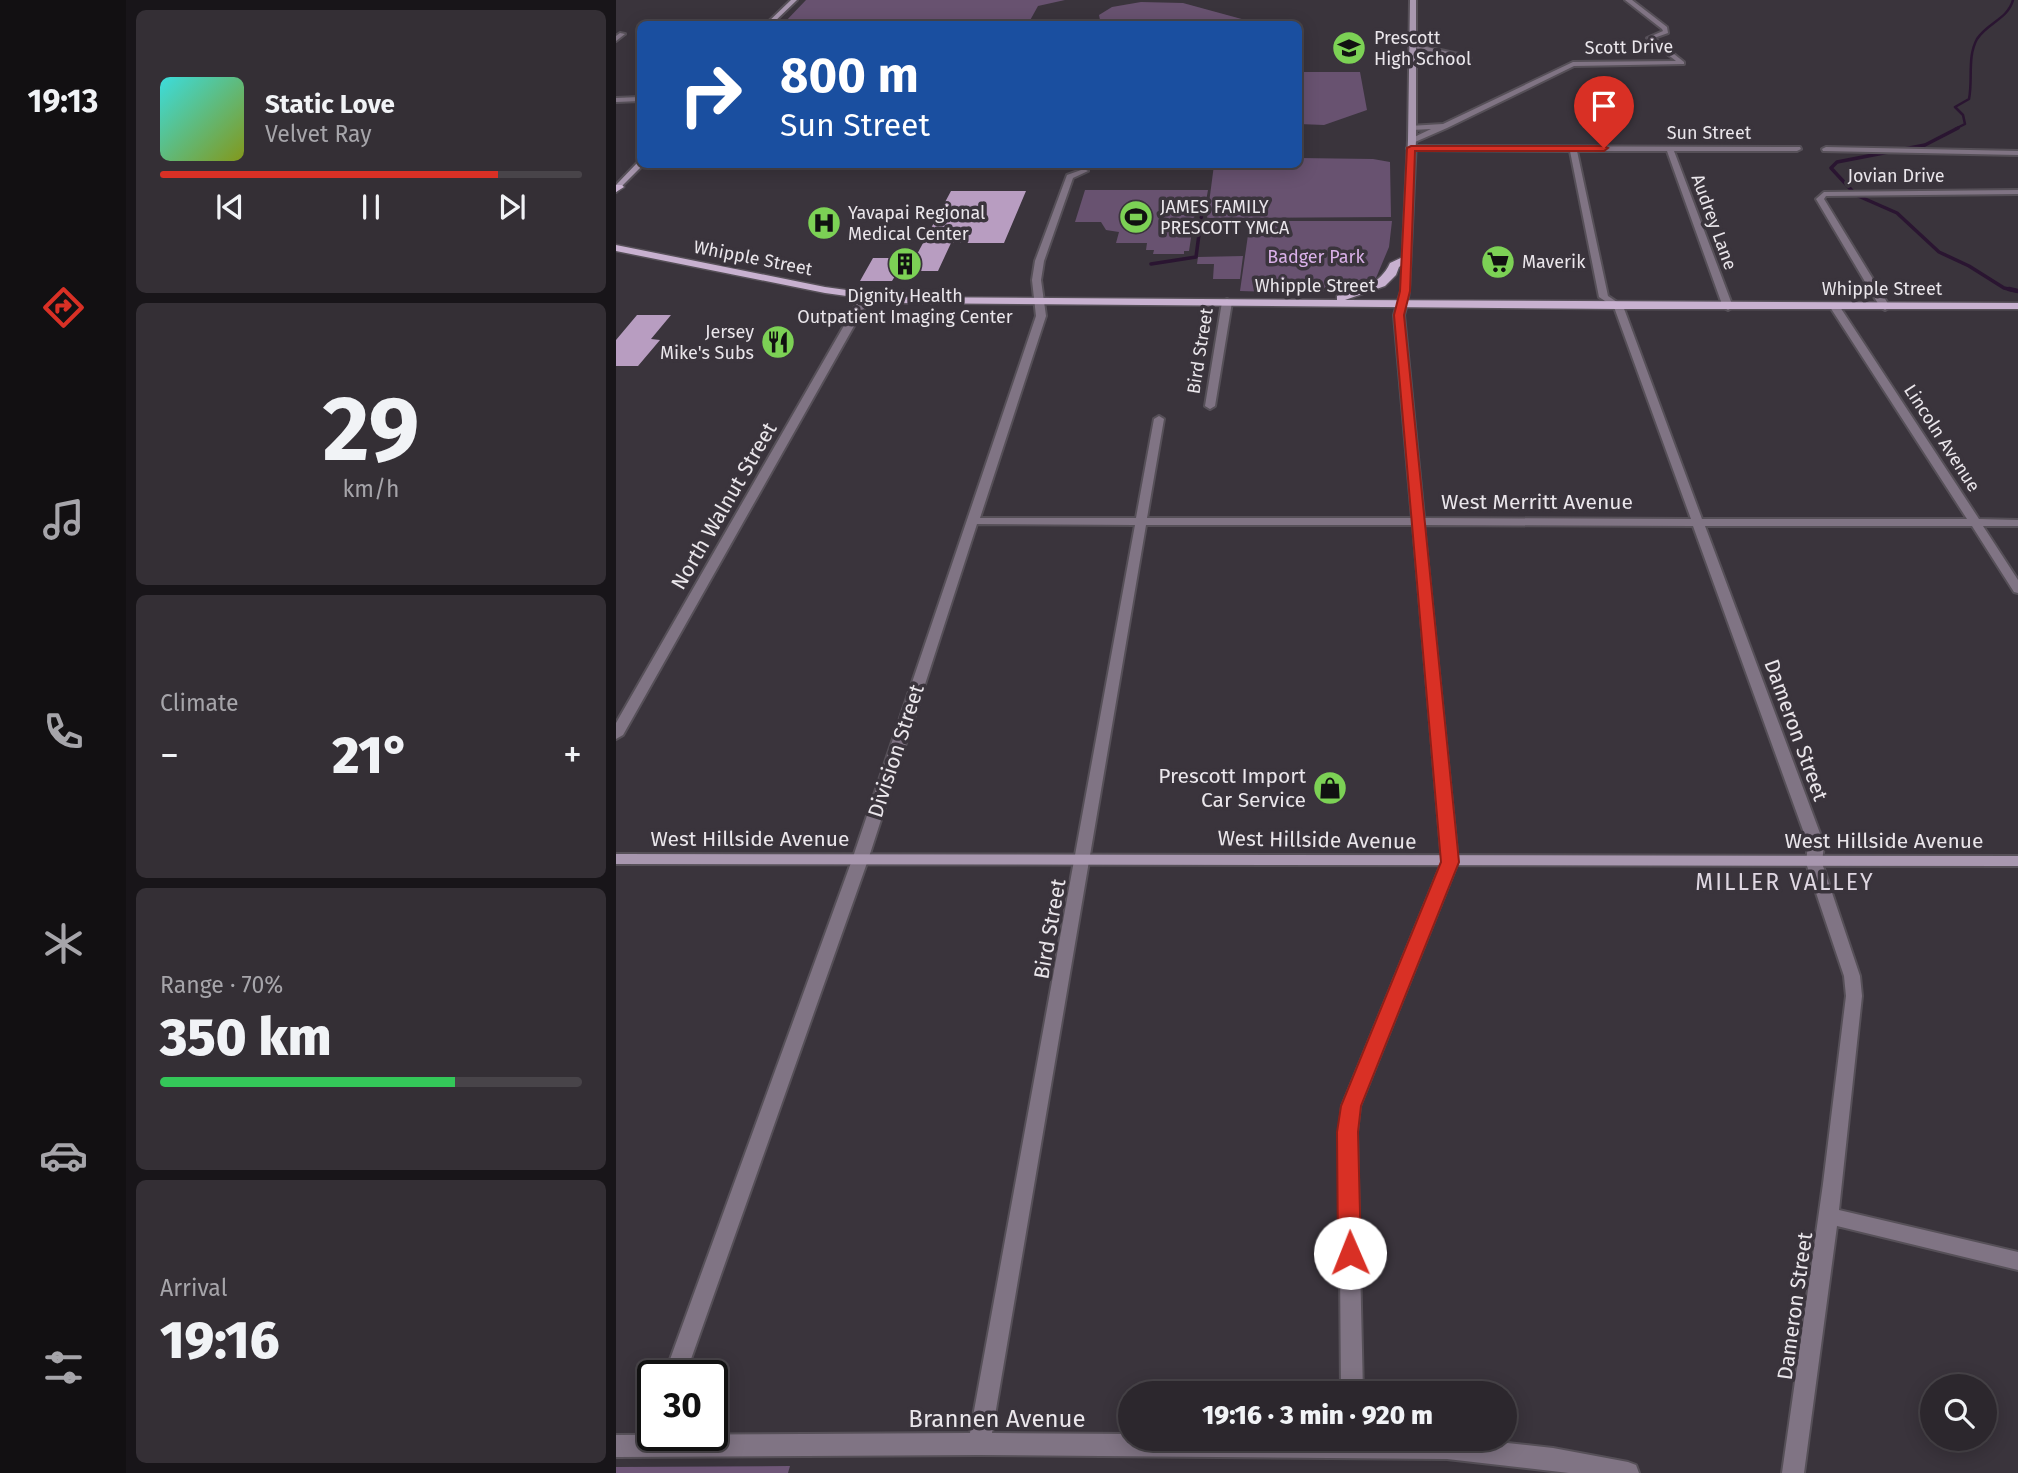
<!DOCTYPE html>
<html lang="en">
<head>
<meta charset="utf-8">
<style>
	:root { --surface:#2c272d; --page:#342f35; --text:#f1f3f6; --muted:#a6a5aa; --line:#484449; --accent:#d93025 }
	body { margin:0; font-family:"Fira Sans",sans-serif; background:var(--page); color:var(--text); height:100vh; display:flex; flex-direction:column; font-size:26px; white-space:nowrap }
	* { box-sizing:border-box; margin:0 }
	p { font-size:23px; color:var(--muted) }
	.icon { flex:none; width:38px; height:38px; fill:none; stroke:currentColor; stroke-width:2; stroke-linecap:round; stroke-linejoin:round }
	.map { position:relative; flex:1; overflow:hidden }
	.details { display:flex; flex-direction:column; gap:10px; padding:10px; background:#181519; width:490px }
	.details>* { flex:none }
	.guide { position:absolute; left:21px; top:21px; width:665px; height:147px; border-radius:10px; box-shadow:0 4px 18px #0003,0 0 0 2px var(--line); background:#1a4fa0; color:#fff; overflow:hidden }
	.buttons { position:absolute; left:1304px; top:1374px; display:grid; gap:14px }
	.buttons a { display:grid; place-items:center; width:77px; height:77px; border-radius:50%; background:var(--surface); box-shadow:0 4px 18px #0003,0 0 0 2px var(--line); font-size:35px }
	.speed { position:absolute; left:21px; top:1360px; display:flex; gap:14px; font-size:35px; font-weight:700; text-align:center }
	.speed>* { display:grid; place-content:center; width:91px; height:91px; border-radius:50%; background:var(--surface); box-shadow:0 4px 18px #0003,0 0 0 2px var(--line); line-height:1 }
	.speed .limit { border:4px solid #111; border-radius:10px; background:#fff; color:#111 }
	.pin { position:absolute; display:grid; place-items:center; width:60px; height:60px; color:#fff; margin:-72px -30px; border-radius:50% 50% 50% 0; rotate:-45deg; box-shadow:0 0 7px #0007 }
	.pin .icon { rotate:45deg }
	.me { position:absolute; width:77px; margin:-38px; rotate:359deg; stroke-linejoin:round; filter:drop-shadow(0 0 5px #0008) }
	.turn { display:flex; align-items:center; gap:24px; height:147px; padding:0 28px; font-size:32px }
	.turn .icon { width:91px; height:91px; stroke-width:2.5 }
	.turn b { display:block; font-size:49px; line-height:60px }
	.big { font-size:52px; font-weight:800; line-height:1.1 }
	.details .card { flex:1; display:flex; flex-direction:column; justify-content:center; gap:10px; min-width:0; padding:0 24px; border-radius:10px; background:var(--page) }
	.details .dial { align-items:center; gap:0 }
	.dial b { font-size:91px; line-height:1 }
	.song { display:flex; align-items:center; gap:21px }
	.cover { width:84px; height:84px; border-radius:10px; background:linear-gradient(135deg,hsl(180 70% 55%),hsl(70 70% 35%)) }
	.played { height:7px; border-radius:4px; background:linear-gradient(90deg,var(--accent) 80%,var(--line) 80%) }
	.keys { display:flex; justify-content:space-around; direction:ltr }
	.heat { display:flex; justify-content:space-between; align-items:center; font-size:38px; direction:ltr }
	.charge { height:10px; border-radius:5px; background:linear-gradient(90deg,#34c759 70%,var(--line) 0) }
	.trip { position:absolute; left:502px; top:1381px; width:399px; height:70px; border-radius:35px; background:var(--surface); box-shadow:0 4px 18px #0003,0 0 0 2px var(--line); font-weight:800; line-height:70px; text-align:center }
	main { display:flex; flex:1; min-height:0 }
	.tabs { display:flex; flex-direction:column; width:126px; justify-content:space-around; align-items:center; background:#121012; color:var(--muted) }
	.tabs .icon { width:49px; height:49px }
	.tabs .active { color:var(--accent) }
	.tabs b { font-size:32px; color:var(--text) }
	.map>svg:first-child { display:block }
	.green { fill:#685270 }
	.forest { fill:#6f5778 }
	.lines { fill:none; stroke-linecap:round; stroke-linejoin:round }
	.stream-far2 { stroke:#2a1531; stroke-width:2.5 }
	.stream-far1 { stroke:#2a1531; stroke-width:3.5 }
	.stream { stroke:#2a1531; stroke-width:4.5 }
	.building { fill:#b89dc1 }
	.street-casing { stroke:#565058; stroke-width:4 }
	.secondary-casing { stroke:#565058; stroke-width:4 }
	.primary-casing { stroke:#565058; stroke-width:3 }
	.street { fill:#807484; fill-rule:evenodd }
	.secondary { fill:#a897af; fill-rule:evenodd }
	.primary { fill:#c8b1d0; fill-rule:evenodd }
	.route { fill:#d93025; stroke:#8d1f18; stroke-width:2 }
	.labels { text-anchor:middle; stroke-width:7; stroke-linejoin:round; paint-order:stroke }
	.far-poi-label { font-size:18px; fill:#eae6eb; stroke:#3a343c; text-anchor:start }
	.far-street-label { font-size:18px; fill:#eae6eb; stroke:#3a343c }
	.far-park-label { font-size:18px; fill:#d9b0e8; stroke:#3a343c }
	.street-label { font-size:21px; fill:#eae6eb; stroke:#3a343c }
	.poi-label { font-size:21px; fill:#eae6eb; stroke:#3a343c; text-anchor:end }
	.neighbourhood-label { font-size:23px; letter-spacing:2px; fill:#dfd7e2; stroke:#3a343c }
	.near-street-label { font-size:24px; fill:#eae6eb; stroke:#3a343c }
</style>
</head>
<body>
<main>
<nav class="tabs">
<b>19:13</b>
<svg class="icon active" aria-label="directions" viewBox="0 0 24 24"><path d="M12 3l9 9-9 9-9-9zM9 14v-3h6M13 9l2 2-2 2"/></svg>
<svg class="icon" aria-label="music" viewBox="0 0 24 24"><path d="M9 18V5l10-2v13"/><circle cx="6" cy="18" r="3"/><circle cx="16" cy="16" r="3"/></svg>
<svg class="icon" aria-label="phone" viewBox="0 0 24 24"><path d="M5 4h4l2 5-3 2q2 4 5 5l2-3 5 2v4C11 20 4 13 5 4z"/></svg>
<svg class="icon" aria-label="climate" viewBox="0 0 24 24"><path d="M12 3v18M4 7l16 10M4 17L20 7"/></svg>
<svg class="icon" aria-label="car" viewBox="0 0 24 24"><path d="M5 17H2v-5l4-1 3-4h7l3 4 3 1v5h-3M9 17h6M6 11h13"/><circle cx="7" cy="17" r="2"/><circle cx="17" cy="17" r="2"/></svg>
<svg class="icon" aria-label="filters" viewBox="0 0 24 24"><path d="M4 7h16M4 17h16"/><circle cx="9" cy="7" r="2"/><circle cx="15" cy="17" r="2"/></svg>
</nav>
<section class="details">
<div class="card">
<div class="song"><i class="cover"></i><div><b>Static Love</b><p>Velvet Ray</p></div></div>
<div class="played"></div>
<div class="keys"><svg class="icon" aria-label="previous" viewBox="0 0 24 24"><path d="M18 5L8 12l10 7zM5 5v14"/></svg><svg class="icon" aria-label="pause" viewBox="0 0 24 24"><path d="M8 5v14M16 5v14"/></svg><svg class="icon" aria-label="next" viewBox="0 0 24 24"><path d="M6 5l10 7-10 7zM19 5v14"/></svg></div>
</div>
<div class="card dial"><b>29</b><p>km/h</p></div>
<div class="card"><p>Climate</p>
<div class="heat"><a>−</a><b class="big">21°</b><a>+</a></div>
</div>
<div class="card"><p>Range · 70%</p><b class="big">350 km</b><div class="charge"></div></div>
<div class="card"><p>Arrival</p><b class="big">19:16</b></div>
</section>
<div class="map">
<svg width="1402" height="1473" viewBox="0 0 1402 1473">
	<rect width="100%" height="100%" fill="#3a343c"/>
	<path class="green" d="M190,0H449L422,6L412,24H167Z
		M525,2L567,3L644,24H494L484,20L483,15L496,7Z
		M683,72H744L751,110L708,125L683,124Z
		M683,158L757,159L774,162L775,217L591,218L598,165L682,164Z
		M469,190H592L588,212H579L573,251H568V254H537L538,250H530L531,243H500L503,232L490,230L485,222H459Z
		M634,221H776L773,247L760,278C714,299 673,292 624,291Z
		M627,256L624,279H597L598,264H581L582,257Z"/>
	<path class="forest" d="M174,1466L172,1473H0V1467Z"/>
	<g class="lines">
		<path class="stream-far2" d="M1339,129L1349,124L1347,115L1339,107L1353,99C1357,80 1351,57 1361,39C1371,23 1392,19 1397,0"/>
		<path class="stream-far1" d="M1342,128L1309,145L1221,162L1215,168L1240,195L1281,213L1323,252L1353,266L1388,288L1401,291
			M535,264L580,257L586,212"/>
		<path class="stream" d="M1393,289L1402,291"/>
	</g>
	<path class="building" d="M335,191H410L388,243H335L322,271H292Z
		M257,258H298L288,276H279L276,281H244Z
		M21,315H55L35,339L44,340L22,366H0V340Z"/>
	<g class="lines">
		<g class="street-casing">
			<path id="street" d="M1009,0H1016L1051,27L1052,33L1038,38L1068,62V64L958,66L831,128L799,142L792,140L815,129L796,130L793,126L827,124L957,62L1060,61L1031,38L1047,31L1046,29Z
				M4,33L9,34L0,41V36Z
				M797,44L852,56L855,58L852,60L795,47Z
				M24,97V101L0,102V98Z
				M795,146L1184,147L1185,149L1181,151H1058L1117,307L1112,310L1107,307L1051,151H961L992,296L1007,306L1086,519H1351L1214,307L1219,304L1224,307L1363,519L1402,520V526H1367L1402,580V593L1398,592L1356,526H1089L1208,844L1206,863L1244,976L1246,996L1223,1210L1402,1252V1270L1221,1226L1188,1473H1166L1207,1184L1230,996L1228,976L1190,863L1192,844L1077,526L808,525L842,862L744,1106L741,1132L747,1393H725L723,1132L726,1106L826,862L797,525H530L376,1433L514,1434V1438H845L937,1448L1012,1462L1020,1465L1023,1473H953L831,1459L363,1455L0,1457V1435L354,1433L519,525L361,524L252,860L69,1376H48L236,860L420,316L416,280L419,261L451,175L468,169L472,171L457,178L428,261L425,280L430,316L364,518H520L538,419L543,416L548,419L531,518H796L778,315L781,304L786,301L791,304L788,315L808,518L1075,519L998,307L983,297L954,151L792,150L791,148Z
				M1210,147L1402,151V155L1207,151L1206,149Z
				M1402,190V194L1210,196L1208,199L1274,307L1269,310L1264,307L1200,199L1208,192Z
				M250,293L255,296L7,735L0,739V723L245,296Z
				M611,299L616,302L599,406L594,409L589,406L606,302Z"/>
		</g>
		<g class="secondary-casing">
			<path id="secondary" d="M175,0H181L156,24H150Z
				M794,0H800V140L793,291L791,304L786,307L781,304L785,291L792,140Z
				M22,162L28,164L0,192V185Z
				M0,854L1402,856V866L0,864Z"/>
		</g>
		<g class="primary-casing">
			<path id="primary" d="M0,185H6L8,187L0,192Z
				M0,245L209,287L281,297L721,300V296C744,289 764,285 774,263L789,256L794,259L783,267L780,275L769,286L729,300L1402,303V309H1002L281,303L209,293L0,251Z"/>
		</g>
		<use href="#street" class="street"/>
		<use href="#secondary" class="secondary"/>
		<use href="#primary" class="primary"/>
	</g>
	<path class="route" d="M795,146H988L992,148L988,151H799L794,291L788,315L843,862L745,1106L742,1132L745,1253L742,1260L734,1263L726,1260L722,1253L721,1132L725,1106L825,862L778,315L784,291L791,148Z"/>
	<defs>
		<g id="school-disc" transform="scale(1.75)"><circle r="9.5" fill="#7cd155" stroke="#3a343c"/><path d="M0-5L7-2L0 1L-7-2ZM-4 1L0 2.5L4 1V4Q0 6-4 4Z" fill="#111"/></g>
		<g id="stadium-disc" transform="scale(1.75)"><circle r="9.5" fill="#7cd155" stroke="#3a343c"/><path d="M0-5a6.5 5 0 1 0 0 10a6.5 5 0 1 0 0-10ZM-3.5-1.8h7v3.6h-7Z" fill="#111"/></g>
		<g id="hospital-disc" transform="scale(1.75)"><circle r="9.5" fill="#7cd155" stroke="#3a343c"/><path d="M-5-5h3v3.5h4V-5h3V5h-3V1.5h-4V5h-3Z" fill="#111"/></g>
		<g id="supermarket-disc" transform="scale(1.75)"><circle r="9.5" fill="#7cd155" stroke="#3a343c"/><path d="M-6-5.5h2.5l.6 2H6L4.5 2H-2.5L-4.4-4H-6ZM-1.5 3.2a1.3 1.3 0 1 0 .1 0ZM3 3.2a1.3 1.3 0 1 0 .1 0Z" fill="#111"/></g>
		<g id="building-disc" transform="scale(1.75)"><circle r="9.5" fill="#7cd155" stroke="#3a343c"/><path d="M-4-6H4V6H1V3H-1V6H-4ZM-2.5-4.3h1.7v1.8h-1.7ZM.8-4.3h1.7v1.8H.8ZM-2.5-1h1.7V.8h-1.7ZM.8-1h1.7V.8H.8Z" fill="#111"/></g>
		<g id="restaurant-disc" transform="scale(1.75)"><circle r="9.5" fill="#7cd155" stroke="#3a343c"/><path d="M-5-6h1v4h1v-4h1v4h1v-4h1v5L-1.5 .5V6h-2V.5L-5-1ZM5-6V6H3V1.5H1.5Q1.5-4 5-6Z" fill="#111"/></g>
		<g id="shop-disc" transform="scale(1.75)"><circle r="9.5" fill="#7cd155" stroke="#3a343c"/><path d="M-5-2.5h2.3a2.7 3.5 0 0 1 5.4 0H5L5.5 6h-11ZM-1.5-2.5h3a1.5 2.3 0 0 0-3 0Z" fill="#111"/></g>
	</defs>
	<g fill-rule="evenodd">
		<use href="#school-disc" x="733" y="48"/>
		<use href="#stadium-disc" x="520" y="217"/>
		<use href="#hospital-disc" x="208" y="223"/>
		<use href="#supermarket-disc" x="882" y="262"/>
		<use href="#building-disc" x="289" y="264"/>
		<use href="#restaurant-disc" x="162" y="342"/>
		<use href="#shop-disc" x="714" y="788"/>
	</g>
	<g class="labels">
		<g class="far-poi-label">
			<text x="758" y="44">Prescott<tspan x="758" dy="21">High School</tspan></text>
			<text x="544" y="213">JAMES FAMILY<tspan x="544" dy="21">PRESCOTT YMCA</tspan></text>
			<text x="232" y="219">Yavapai Regional<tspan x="232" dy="21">Medical Center</tspan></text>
			<text x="906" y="268">Maverik</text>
			<text x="289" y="302" text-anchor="middle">Dignity Health<tspan x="289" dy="21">Outpatient Imaging Center</tspan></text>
			<text x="138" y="338" text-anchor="end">Jersey<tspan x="138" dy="21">Mike's Subs</tspan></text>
		</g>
		<g class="far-street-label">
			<text transform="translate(1013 47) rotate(-1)" y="6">Scott Drive</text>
			<text x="1093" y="139">Sun Street</text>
			<text x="1280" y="182">Jovian Drive</text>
			<text transform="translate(1098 222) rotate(70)" y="6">Audrey Lane</text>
			<text transform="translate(137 258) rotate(11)" y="6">Whipple Street</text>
			<text x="699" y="292">Whipple Street</text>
			<text x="1266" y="295">Whipple Street</text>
			<text transform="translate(584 351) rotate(-81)" y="6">Bird Street</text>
			<text transform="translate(1326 438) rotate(57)" y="6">Lincoln Avenue</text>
		</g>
		<g class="far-park-label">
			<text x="700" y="263">Badger Park</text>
		</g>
		<g class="street-label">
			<text x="921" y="509">West Merritt Avenue</text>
			<text transform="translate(108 506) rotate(-60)" y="7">North Walnut Street</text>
			<text transform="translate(1180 730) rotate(70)" y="7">Dameron Street</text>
			<text transform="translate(280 751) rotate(-72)" y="7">Division Street</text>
			<text x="134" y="846">West Hillside Avenue</text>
			<text transform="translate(701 840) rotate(1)" y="7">West Hillside Avenue</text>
			<text x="1268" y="848">West Hillside Avenue</text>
			<text transform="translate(434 929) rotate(-80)" y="7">Bird Street</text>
			<text transform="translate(1179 1306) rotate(-82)" y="7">Dameron Street</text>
		</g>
		<g class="poi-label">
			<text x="690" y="783">Prescott Import<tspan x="690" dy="24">Car Service</tspan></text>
		</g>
		<g class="neighbourhood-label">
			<text x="1169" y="890">MILLER VALLEY</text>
		</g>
		<g class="near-street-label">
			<text x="381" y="1427">Brannen Avenue</text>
		</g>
	</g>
</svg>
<div class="buttons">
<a><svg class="icon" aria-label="search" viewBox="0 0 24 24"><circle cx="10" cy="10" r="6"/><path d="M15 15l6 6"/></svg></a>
</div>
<div class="speed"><div class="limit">30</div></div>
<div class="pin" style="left:988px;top:148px;background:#d93025"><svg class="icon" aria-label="arrive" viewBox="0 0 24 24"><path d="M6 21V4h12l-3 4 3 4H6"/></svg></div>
<svg class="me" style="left:734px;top:1253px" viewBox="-20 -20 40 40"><circle r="19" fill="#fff"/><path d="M0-13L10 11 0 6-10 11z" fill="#d93025"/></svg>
<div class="trip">19:16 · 3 min · 920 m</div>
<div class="guide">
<div class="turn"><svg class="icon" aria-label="right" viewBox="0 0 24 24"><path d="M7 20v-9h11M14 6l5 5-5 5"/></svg><div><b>800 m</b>Sun Street</div></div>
</div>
</div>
</main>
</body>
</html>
